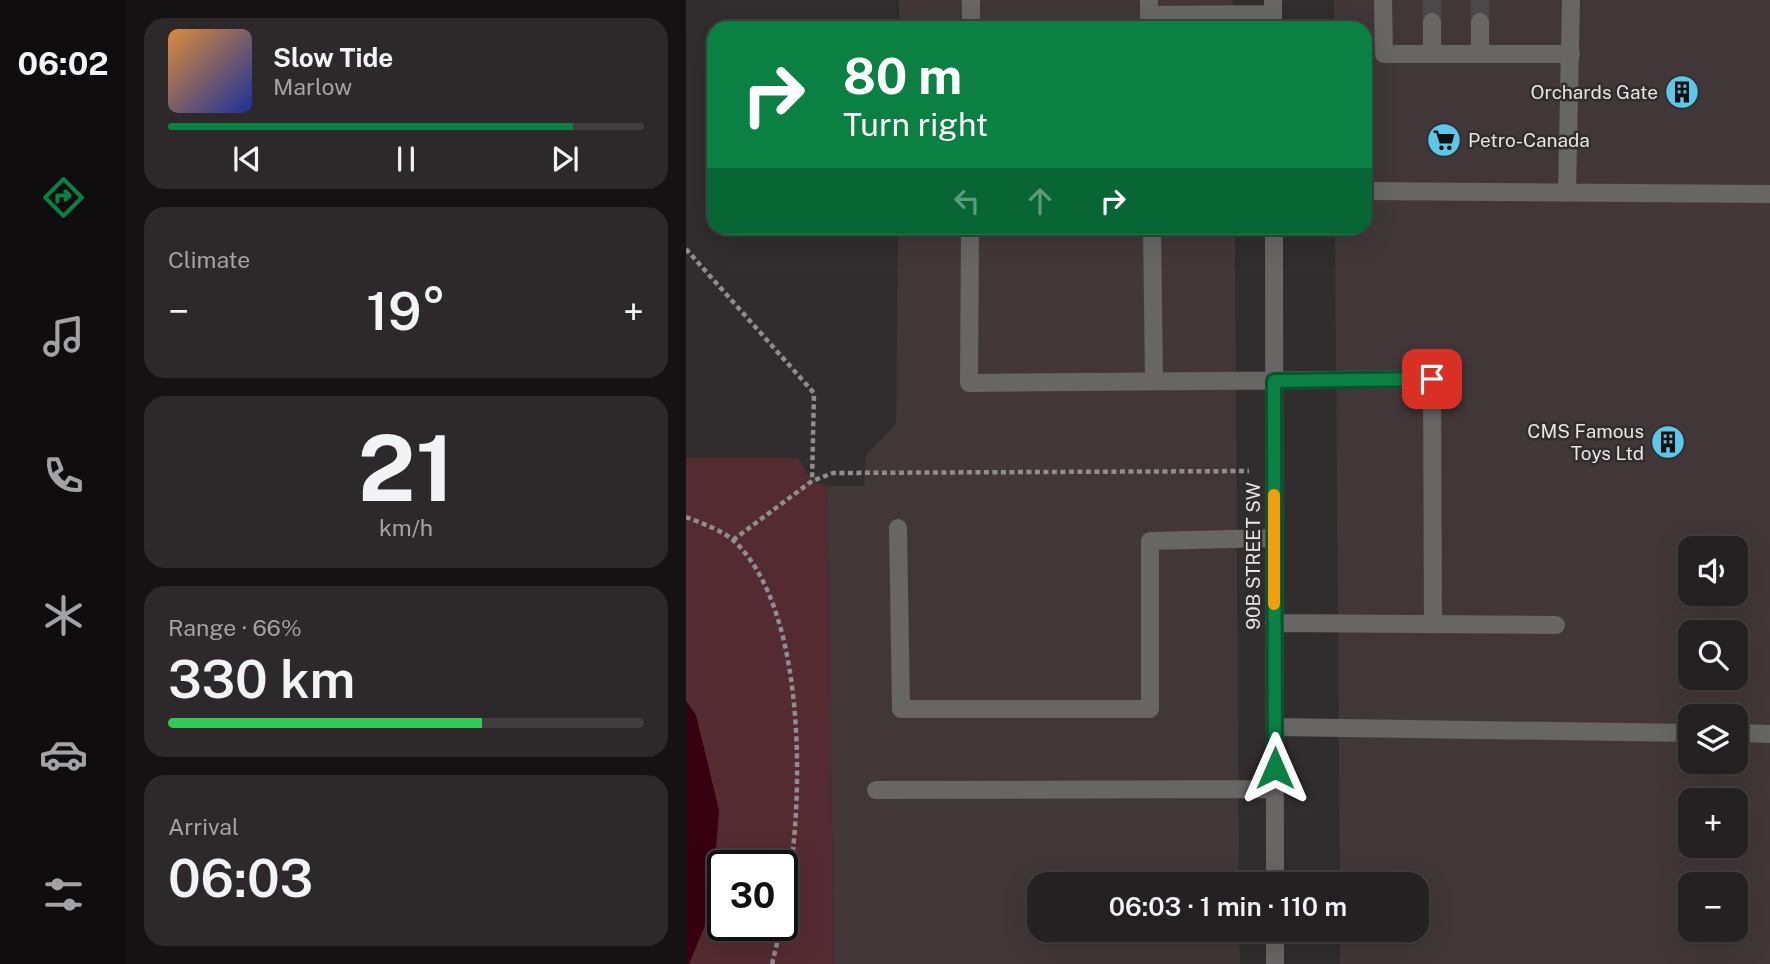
<!DOCTYPE html>
<html lang="en">
<head>
<meta charset="utf-8">
<style>
	:root { --surface:#252122; --page:#2d292a; --text:#f1f3f6; --muted:#a3a3a5; --line:#423e40; --accent:#0b8043 }
	body { margin:0; font-family:"Public Sans",sans-serif; background:var(--page); color:var(--text); height:100vh; display:flex; flex-direction:column; font-size:26px; white-space:nowrap }
	* { box-sizing:border-box; margin:0 }
	p { font-size:23px; color:var(--muted) }
	.icon { flex:none; width:38px; height:38px; fill:none; stroke:currentColor; stroke-width:2; stroke-linecap:round; stroke-linejoin:round }
	.map { position:relative; flex:1; overflow:hidden }
	.details { display:flex; flex-direction:column; gap:18px; padding:18px; background:#141213; width:560px }
	.details>* { flex:none }
	.hud { position:absolute; left:21px; top:21px; width:665px; height:214px; border-radius:21px; box-shadow:0 7px 28px #0002,0 0 0 2px var(--line); background:#0b8043; color:#fff; overflow:hidden }
	.buttons { position:absolute; left:992px; top:536px; display:grid; gap:14px }
	.buttons a { display:grid; place-items:center; width:70px; height:70px; border-radius:14px; background:var(--surface); box-shadow:0 7px 28px #0002,0 0 0 2px var(--line); font-size:35px }
	.speed { position:absolute; left:21px; top:850px; display:flex; gap:14px; font-size:35px; font-weight:700; text-align:center }
	.speed>* { display:grid; place-content:center; width:91px; height:91px; border-radius:50%; background:var(--surface); box-shadow:0 7px 28px #0002,0 0 0 2px var(--line); line-height:1 }
	.speed .limit { border:4px solid #111; border-radius:10px; background:#fff; color:#111 }
	.pin { position:absolute; display:grid; place-items:center; width:60px; height:60px; color:#fff; margin:-30px; border-radius:14px; box-shadow:0 4px 10px #0006 }
	.me { position:absolute; width:77px; margin:-38px; rotate:0deg; stroke-linejoin:round; filter:drop-shadow(0 0 5px #0008) }
	.turn { display:flex; align-items:center; gap:24px; height:147px; padding:0 21px; font-size:32px }
	.turn .icon { width:91px; height:91px; stroke-width:2.5 }
	.turn b { display:block; font-size:49px; line-height:60px }
	.lanes { display:flex; align-items:center; height:66px; padding:0 21px; background:#0003; justify-content:center; gap:35px; direction:ltr }
	.lanes .off { opacity:.35 }
	.big { font-size:52px; font-weight:600; line-height:1.1 }
	.details .card { flex:1; display:flex; flex-direction:column; justify-content:center; gap:10px; min-width:0; padding:0 24px; border-radius:21px; background:var(--page) }
	.details .dial { align-items:center; gap:0 }
	.dial b { font-size:91px; line-height:1 }
	.song { display:flex; align-items:center; gap:21px }
	.cover { width:84px; height:84px; border-radius:10px; background:linear-gradient(135deg,hsl(30 70% 55%),hsl(230 70% 35%)) }
	.played { height:7px; border-radius:4px; background:linear-gradient(90deg,var(--accent) 85%,var(--line) 85%) }
	.keys { display:flex; justify-content:space-around; direction:ltr }
	.heat { display:flex; justify-content:space-between; align-items:center; font-size:38px; direction:ltr }
	.charge { height:10px; border-radius:5px; background:linear-gradient(90deg,#34c759 66%,var(--line) 0) }
	.trip { position:absolute; left:341px; top:872px; width:402px; height:70px; border-radius:21px; background:var(--surface); box-shadow:0 7px 28px #0002,0 0 0 2px var(--line); font-weight:600; line-height:70px; text-align:center }
	main { display:flex; flex:1; min-height:0 }
	.tabs { display:flex; flex-direction:column; width:126px; justify-content:space-around; align-items:center; background:#0f0d0e; color:var(--muted) }
	.tabs .icon { width:49px; height:49px }
	.tabs .selected { color:var(--accent) }
	.tabs b { font-size:32px; color:var(--text) }
	.map>svg:first-child { display:block }
	.built { fill:#413738; fill-rule:evenodd }
	.green { fill:#542b31; fill-rule:evenodd }
	.water { fill:#380110 }
	.lines { fill:none; stroke-linecap:round; stroke-linejoin:round }
	.minor-tunnel { stroke:#4c4849; stroke-width:18; stroke-dasharray:18 9; stroke-linecap:butt }
	.path { stroke:#918d8e; stroke-width:4.5; stroke-dasharray:5 3.5; stroke-linecap:butt }
	.minor { stroke:#686565; stroke-width:18 }
	.route-casing { stroke:#07532c; stroke-width:18 }
	.route { stroke:#0b8043; stroke-width:12 }
	.slow { stroke:#f59e0b; stroke-width:12 }
	.labels { text-anchor:middle; stroke-width:5; stroke-linejoin:round; paint-order:stroke }
	.poi-label { font-size:19px; fill:#e8e5e5; stroke:#312c2d; text-anchor:end }
	.street-label { font-size:19px; fill:#e8e5e5; stroke:#312c2d }
</style>
</head>
<body>
<main>
<nav class="tabs">
<b>06:02</b>
<svg class="icon selected" aria-label="directions" viewBox="0 0 24 24"><path d="M12 3l9 9-9 9-9-9zM9 14v-3h6M13 9l2 2-2 2"/></svg>
<svg class="icon" aria-label="music" viewBox="0 0 24 24"><path d="M9 18V5l10-2v13"/><circle cx="6" cy="18" r="3"/><circle cx="16" cy="16" r="3"/></svg>
<svg class="icon" aria-label="phone" viewBox="0 0 24 24"><path d="M5 4h4l2 5-3 2q2 4 5 5l2-3 5 2v4C11 20 4 13 5 4z"/></svg>
<svg class="icon" aria-label="climate" viewBox="0 0 24 24"><path d="M12 3v18M4 7l16 10M4 17L20 7"/></svg>
<svg class="icon" aria-label="car" viewBox="0 0 24 24"><path d="M5 17H2v-5l4-1 3-4h7l3 4 3 1v5h-3M9 17h6M6 11h13"/><circle cx="7" cy="17" r="2"/><circle cx="17" cy="17" r="2"/></svg>
<svg class="icon" aria-label="filters" viewBox="0 0 24 24"><path d="M4 7h16M4 17h16"/><circle cx="9" cy="7" r="2"/><circle cx="15" cy="17" r="2"/></svg>
</nav>
<section class="details">
<div class="card">
<div class="song"><i class="cover"></i><div><b>Slow Tide</b><p>Marlow</p></div></div>
<div class="played"></div>
<div class="keys"><svg class="icon" aria-label="previous" viewBox="0 0 24 24"><path d="M18 5L8 12l10 7zM5 5v14"/></svg><svg class="icon" aria-label="pause" viewBox="0 0 24 24"><path d="M8 5v14M16 5v14"/></svg><svg class="icon" aria-label="next" viewBox="0 0 24 24"><path d="M6 5l10 7-10 7zM19 5v14"/></svg></div>
</div>
<div class="card"><p>Climate</p>
<div class="heat"><a>−</a><b class="big">19°</b><a>+</a></div>
</div>
<div class="card dial"><b>21</b><p>km/h</p></div>
<div class="card"><p>Range · 66%</p><b class="big">330 km</b><div class="charge"></div></div>
<div class="card"><p>Arrival</p><b class="big">06:03</b></div>
</section>
<div class="map">
<svg width="1084" height="964" viewBox="0 0 1084 964">
	<rect width="100%" height="100%" fill="#312c2d"/>
	<path class="built" d="M213,0H547V28H213Z
		M648,0H1084V964H654V929H732V884H654L649,228H679V28H648ZM1004,548H1050V593H1004ZM1004,632H1050V677H1004ZM1004,716H1050V761H1004ZM1004,800H1050V845H1004ZM1004,884H1050V929H1004Z
		M212,228H549L553,884H354V929H553L554,964H148L141,486H178L180,455L210,424Z"/>
	<path class="green" d="M0,458H112L126,481L141,486L148,964H0ZM37,866H96V926H37Z"/>
	<path class="water" d="M0,701L10,715L33,810L25,911L3,964H0Z"/>
	<g class="lines">
		<path class="minor-tunnel" d="M746,0V22
			M794,0V22"/>
		<path class="path" d="M0,249L128,393L126,481
			M0,517C15,523 36,530 48,541C126,614 118,824 96,920
			M47,540L126,481L147,473L563,471
			M86,964L95,926"/>
		<path class="minor" d="M463,0V28
			M587,0V28
			M697,0L698,54H885
			M463,15L587,14
			M746,22V54
			M794,22V54
			M285,28V0
			M679,191L1084,194
			M881,193L885,0
			M284,228L283,383L746,379L747,624
			M466,228L468,381
			M588,228L589,884
			M212,528L215,709H464V541L588,538
			M588,623L870,625
			M589,727L1004,733
			M1050,733L1084,734
			M190,790L589,789
			M589,929V964"/>
	</g>
	<g class="lines">
		<g class="route-casing">
			<path id="route" d="M589,768L588,381L746,379"/>
		</g>
		<use href="#route" class="route"/>
		<path class="slow" d="M588,495V604"/>
	</g>
	<defs>
		<g id="building-disc" transform="scale(1.75)"><circle r="9.5" fill="#5cc7e8" stroke="#312c2d"/><path d="M-4-6H4V6H1V3H-1V6H-4ZM-2.5-4.3h1.7v1.8h-1.7ZM.8-4.3h1.7v1.8H.8ZM-2.5-1h1.7V.8h-1.7ZM.8-1h1.7V.8H.8Z" fill="#111"/></g>
		<g id="supermarket-disc" transform="scale(1.75)"><circle r="9.5" fill="#5cc7e8" stroke="#312c2d"/><path d="M-6-5.5h2.5l.6 2H6L4.5 2H-2.5L-4.4-4H-6ZM-1.5 3.2a1.3 1.3 0 1 0 .1 0ZM3 3.2a1.3 1.3 0 1 0 .1 0Z" fill="#111"/></g>
	</defs>
	<g fill-rule="evenodd">
		<use href="#building-disc" x="996" y="92"/>
		<use href="#supermarket-disc" x="758" y="140"/>
		<use href="#building-disc" x="982" y="442"/>
	</g>
	<g class="labels">
		<g class="poi-label">
			<text x="972" y="99">Orchards Gate</text>
			<text x="782" y="147" text-anchor="start">Petro-Canada</text>
			<text x="958" y="438">CMS Famous<tspan x="958" dy="22">Toys Ltd</tspan></text>
		</g>
		<g class="street-label">
			<text transform="translate(567 556) rotate(-90)" y="7">90B STREET SW</text>
		</g>
	</g>
</svg>
<div class="buttons">
<a><svg class="icon" aria-label="sound" viewBox="0 0 24 24"><path d="M4 9h4l5-4v14l-5-4H4zM17 9q2 3 0 6"/></svg></a>
<a><svg class="icon" aria-label="search" viewBox="0 0 24 24"><circle cx="10" cy="10" r="6"/><path d="M15 15l6 6"/></svg></a>
<a><svg class="icon" aria-label="layers" viewBox="0 0 24 24"><path d="M12 4l9 5-9 5-9-5zM3 14l9 5 9-5"/></svg></a>
<a>+</a>
<a>−</a>
</div>
<div class="speed"><div class="limit">30</div></div>
<div class="pin" style="left:746px;top:379px;background:#d93025"><svg class="icon" aria-label="arrive" viewBox="0 0 24 24"><path d="M6 21V4h12l-3 4 3 4H6"/></svg></div>
<svg class="me" style="left:589px;top:768px" viewBox="-20 -20 40 40"><path d="M0-17L14 15 0 8-14 15z" fill="#0b8043" stroke="#fff" stroke-width="4"/></svg>
<div class="trip">06:03 · 1 min · 110 m</div>
<div class="hud">
<div class="turn"><svg class="icon" aria-label="right" viewBox="0 0 24 24"><path d="M7 20v-9h11M14 6l5 5-5 5"/></svg><div><b>80 m</b>Turn right</div></div>
<div class="lanes"><svg class="icon off" aria-label="left" viewBox="0 0 24 24"><path d="M17 20v-9H6M10 6l-5 5 5 5"/></svg><svg class="icon off" aria-label="ahead" viewBox="0 0 24 24"><path d="M12 20V5M6 11l6-6 6 6"/></svg><svg class="icon" aria-label="right" viewBox="0 0 24 24"><path d="M7 20v-9h11M14 6l5 5-5 5"/></svg></div>
</div>
</div>
</main>
</body>
</html>
